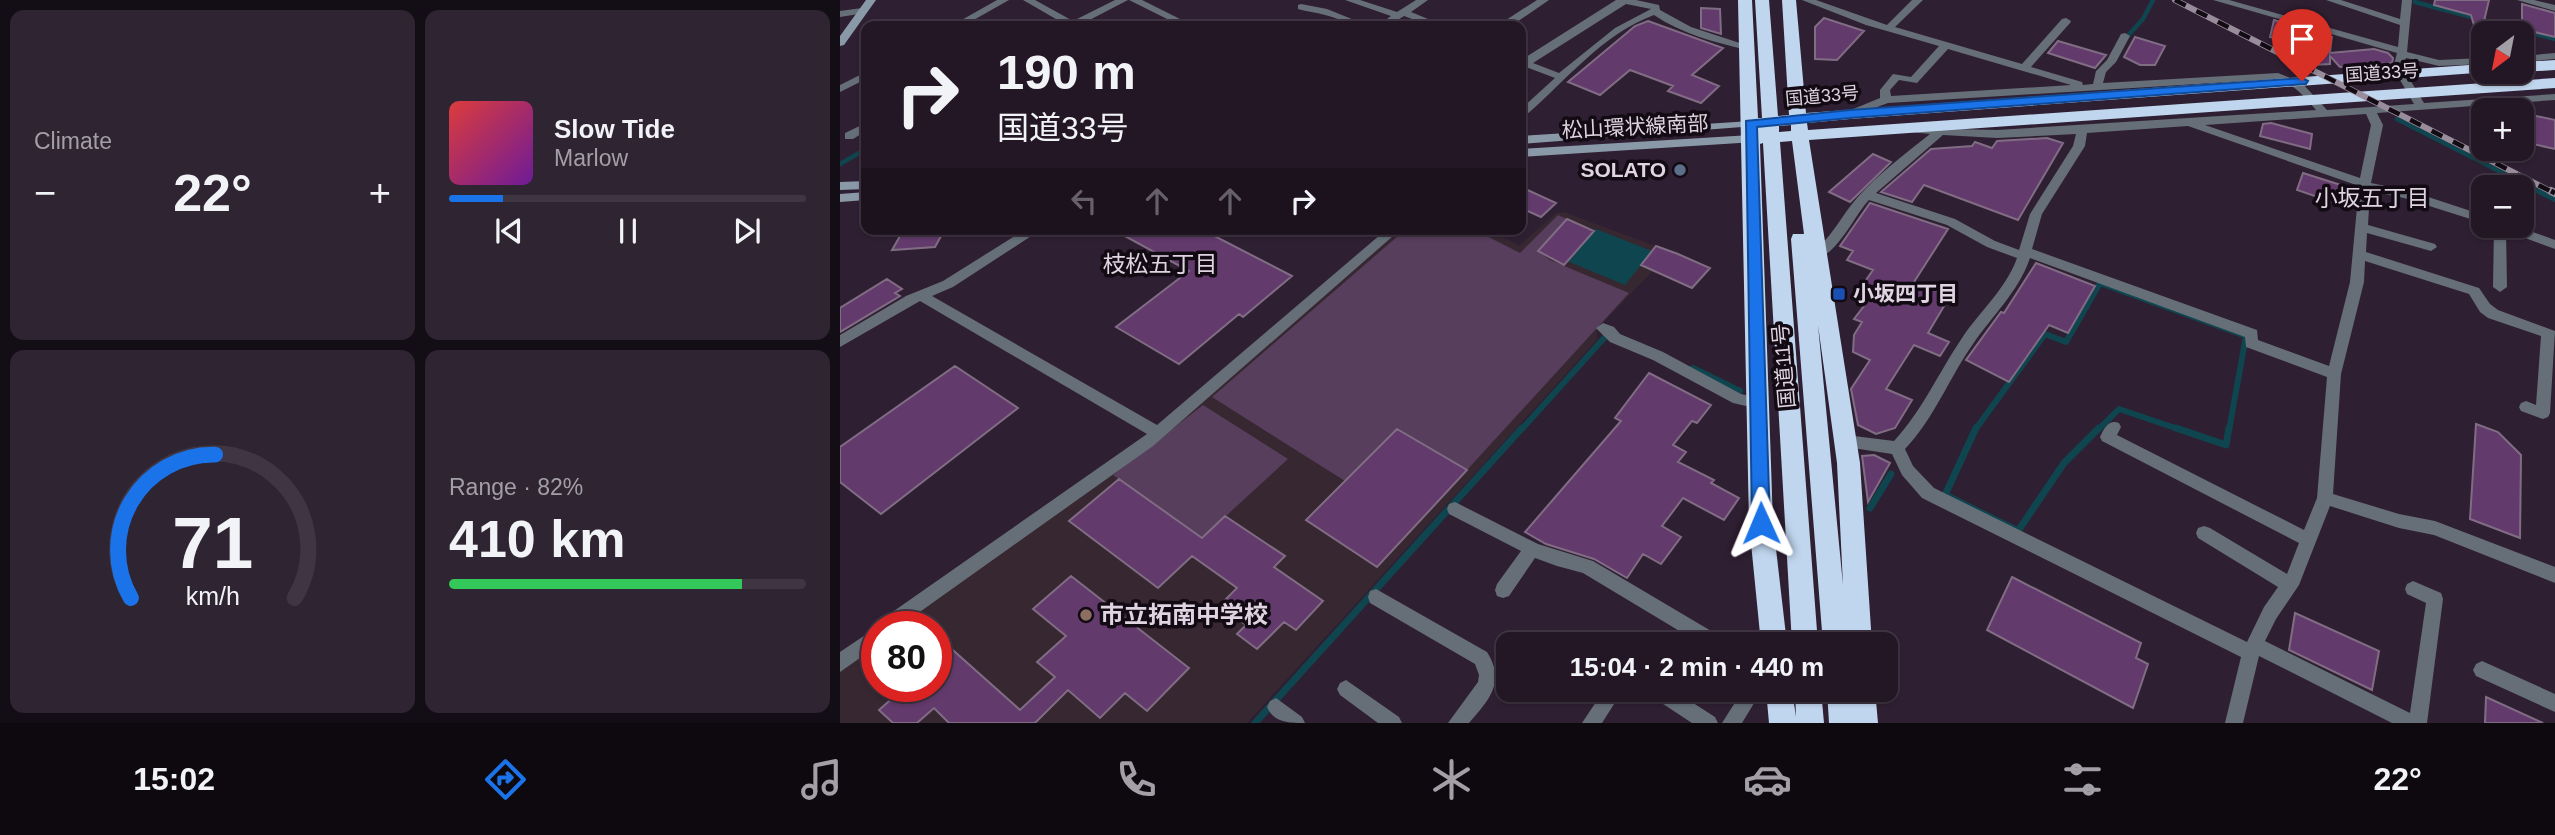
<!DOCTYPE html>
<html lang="en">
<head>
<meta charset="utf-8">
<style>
	:root { --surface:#231726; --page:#2f2432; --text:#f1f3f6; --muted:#a39fa7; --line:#403643; --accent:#1a73e8 }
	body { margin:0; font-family:Arial,"Noto Sans JP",sans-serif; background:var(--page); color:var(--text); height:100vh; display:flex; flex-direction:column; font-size:26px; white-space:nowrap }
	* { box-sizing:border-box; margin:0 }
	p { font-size:23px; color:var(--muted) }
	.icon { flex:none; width:38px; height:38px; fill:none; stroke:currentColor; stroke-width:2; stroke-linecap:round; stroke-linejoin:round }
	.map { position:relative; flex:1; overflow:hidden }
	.sheet { display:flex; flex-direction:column; gap:10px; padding:10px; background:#130d15; width:840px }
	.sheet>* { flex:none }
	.top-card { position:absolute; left:21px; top:21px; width:665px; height:214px; border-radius:14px; box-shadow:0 2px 5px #0004,0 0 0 2px var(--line); background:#231726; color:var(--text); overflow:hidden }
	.needle { width:46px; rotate:212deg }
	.fabs { position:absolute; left:1631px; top:21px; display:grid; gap:14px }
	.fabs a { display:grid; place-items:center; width:63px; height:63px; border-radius:14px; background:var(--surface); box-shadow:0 2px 5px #0004,0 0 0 2px var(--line); font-size:35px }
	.speed { position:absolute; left:21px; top:611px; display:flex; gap:14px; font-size:35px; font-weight:700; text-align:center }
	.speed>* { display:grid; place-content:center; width:91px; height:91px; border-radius:50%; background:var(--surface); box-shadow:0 2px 5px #0004,0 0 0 2px var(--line); line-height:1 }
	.speed .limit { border:10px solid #d22; background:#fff; color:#111 }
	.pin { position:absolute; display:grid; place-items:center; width:60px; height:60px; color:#fff; margin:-72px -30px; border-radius:50% 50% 50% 0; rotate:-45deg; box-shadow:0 0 7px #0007 }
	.pin .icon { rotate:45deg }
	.me { position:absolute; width:77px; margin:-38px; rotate:359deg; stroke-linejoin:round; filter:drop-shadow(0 0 5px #0008) }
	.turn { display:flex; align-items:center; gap:24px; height:147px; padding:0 21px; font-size:32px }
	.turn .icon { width:91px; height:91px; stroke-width:2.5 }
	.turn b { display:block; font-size:49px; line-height:60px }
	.lanes { display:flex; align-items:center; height:66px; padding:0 21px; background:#0003; justify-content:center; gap:35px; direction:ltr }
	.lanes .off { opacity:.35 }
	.big { font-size:52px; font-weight:600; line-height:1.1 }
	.sheet .tile { flex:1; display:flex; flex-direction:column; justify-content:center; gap:10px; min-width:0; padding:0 24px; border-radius:14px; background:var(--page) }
	.sheet .dial { align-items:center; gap:0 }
	.dial svg { height:182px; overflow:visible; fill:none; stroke:var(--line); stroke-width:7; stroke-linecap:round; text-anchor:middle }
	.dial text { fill:var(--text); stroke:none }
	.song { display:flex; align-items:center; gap:21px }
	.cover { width:84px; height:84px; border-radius:10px; background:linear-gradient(135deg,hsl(0 70% 55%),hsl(280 70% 35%)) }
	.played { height:7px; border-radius:4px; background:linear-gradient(90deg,var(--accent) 15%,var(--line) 15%) }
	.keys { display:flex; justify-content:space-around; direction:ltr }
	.heat { display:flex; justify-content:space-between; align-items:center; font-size:38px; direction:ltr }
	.charge { height:10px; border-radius:5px; background:linear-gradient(90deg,#34c759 82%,var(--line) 0) }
	.sheet .tiles { flex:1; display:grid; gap:10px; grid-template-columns:repeat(2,1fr) }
	.trip { position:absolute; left:656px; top:632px; width:402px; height:70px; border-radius:14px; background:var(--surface); box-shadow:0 2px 5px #0004,0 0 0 2px var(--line); font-weight:600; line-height:70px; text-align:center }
	.tabs { display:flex; height:112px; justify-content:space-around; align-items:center; background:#0e090f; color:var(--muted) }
	.tabs .icon { width:49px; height:49px }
	.tabs .current { color:var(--accent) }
	.tabs b { font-size:32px; color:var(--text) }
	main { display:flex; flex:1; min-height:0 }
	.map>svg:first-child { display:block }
	.education { fill:#372731 }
	.green { fill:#573e5c }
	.water { fill:#0f454f }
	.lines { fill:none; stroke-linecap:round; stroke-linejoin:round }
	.stream-far2 { stroke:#0f454f; stroke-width:4.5 }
	.stream-far1 { stroke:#0f454f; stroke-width:6 }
	.stream { stroke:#0f454f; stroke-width:7 }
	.building { fill:#623a6c; stroke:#806d84; stroke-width:2 }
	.street { fill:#666f78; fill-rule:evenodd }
	.secondary { fill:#8a99a8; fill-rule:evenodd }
	.highway { fill:#c0d6ee; fill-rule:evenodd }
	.rail-far1-casing { stroke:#998c9b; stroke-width:6 }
	.rail-casing { stroke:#998c9b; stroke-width:8 }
	.rail-far1 { stroke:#130b14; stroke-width:4.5; stroke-dasharray:12; stroke-linecap:butt }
	.rail { stroke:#130b14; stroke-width:5; stroke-dasharray:15; stroke-linecap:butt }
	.route { fill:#1a73e8; stroke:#114b97; stroke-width:2 }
	.service-dot { fill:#5c6f8a; stroke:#130b14; stroke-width:2.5 }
	.transit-dot { fill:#1a4fb4; stroke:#130b14; stroke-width:2.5 }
	.education-dot { fill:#8d6e63; stroke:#130b14; stroke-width:2.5 }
	.labels { text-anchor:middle; stroke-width:7; stroke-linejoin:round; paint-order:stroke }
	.far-street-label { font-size:18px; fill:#dfd4e1; stroke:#130b14 }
	.street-label { font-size:21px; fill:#dfd4e1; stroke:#130b14 }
	.poi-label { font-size:21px; font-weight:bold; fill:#dfd4e1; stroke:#130b14; text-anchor:end }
	.neighbourhood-label { font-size:23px; fill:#dfd4e1; stroke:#130b14 }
	.near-poi-label { font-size:24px; font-weight:bold; fill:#dfd4e1; stroke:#130b14; text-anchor:start }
</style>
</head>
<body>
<main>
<section class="sheet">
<div class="tiles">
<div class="tile"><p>Climate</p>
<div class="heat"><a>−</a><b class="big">22°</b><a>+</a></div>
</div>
<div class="tile">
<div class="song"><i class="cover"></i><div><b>Slow Tide</b><p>Marlow</p></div></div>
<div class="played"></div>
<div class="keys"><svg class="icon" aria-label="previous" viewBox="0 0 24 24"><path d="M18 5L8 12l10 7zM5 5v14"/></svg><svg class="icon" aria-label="pause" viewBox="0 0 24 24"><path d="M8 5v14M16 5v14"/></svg><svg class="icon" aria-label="next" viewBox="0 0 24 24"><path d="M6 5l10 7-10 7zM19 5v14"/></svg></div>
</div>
<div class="tile dial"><svg viewBox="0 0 100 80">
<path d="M14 69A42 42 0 1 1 86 69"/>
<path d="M14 69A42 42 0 0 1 51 6" stroke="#1a73e8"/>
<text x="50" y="56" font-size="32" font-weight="700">71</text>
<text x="50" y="72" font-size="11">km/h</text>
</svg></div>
<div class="tile"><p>Range · 82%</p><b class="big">410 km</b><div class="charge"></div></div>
</div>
</section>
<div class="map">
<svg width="1715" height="723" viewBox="0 0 1715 723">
	<rect width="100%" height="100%" fill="#2f1f32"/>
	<path class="education" d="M724,212L831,252L757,329V340L407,723H0V671L37,642V686H96V626H56L296,455L559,229H648L679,246L716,213Z"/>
	<path class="green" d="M718,215L727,219L698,251L710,260L789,293L627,470L557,430L505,481L372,397L566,229H633L680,253Z
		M363,405L448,459L362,538L273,475Z"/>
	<path class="water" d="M756,229L812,251L785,285L727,261Z"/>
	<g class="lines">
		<path class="stream-far2" d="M1575,2L1715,39
			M1284,40L1303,19L1313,0
			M1557,119L1702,193
			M0,164L26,149"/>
		<path class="stream-far1" d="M1699,191L1715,199
			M853,368L900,391
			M681,430L765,337
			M1135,430L1205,334L1226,342L1260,283L1406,336L1389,430
			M1258,430L1279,409L1341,430"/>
		<path class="stream" d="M1136,428L1105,495L1178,531L1224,463L1259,428
			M1336,428L1386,445L1389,428
			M1030,508L1051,474
			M415,723L682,428"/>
	</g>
	<path class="building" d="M1595,0H1649L1639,42L1631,15L1594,5Z
		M1682,4L1715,13V37L1682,29Z
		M861,8L880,9L881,34L861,28Z
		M984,18L1024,31L997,60L975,59V27Z
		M1434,20L1492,37L1490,53L1534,49L1548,53L1553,58L1552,63L1500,67L1490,56V64L1472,65L1451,55L1453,43L1430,37Z
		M808,21L883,48L852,75L879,86L861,103L828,91L833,86L790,70L760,95L728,82L795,26Z
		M1295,37L1325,46L1315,65H1300L1284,57Z
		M1218,41L1266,55L1255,68L1208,53Z
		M1682,113L1715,120V149L1684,142Z
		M1431,123L1472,134L1470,149L1420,136L1423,124Z
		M1207,138L1223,143L1178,220L1084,185L1072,202L1041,192L1091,149L1132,146L1135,142L1152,148L1157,141Z
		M1033,154L1051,162L1010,202L989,192Z
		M1463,173L1510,188L1504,206L1457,190Z
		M681,187L716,203L701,217L681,208Z
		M1030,203L1108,229L1074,282L1110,296L1088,333L1109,342L1100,356L1074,345L1046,389L1072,400L1055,428L1036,434L1018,425L1011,389L1030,360L1013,352L1014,335L1022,322L1014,319L1027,302L1014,297L1033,270L1007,260L1013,251L1000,246Z
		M727,219L754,231L724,265L698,251Z
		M64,229H105L95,247L52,250Z
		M272,229H361L452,276L403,317L399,314L339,364L276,327L349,271Z
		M816,246L838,254L870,268L852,288L801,265Z
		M1196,263L1255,286L1228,333L1209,325L1169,382L1126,360L1161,312L1164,313Z
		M47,279L62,289L55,293L60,296L0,332V308Z
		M115,366L178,408L41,514L0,482V447Z
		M809,373L871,405L857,423L852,421L833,445L846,452L838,462L874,480L871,483L899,498L884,520L843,498L822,526L841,537L821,564L803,554L787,578L754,559L706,544L685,532L781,421L775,418Z
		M1636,424L1658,432L1681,455L1680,538L1630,519Z
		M557,429L627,470L537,567L466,520Z
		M1034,455L1050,463L1028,502L1022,456Z
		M279,479L362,538L385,516L445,556L434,567L483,601L456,630L444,622L417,649L397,634L406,625L379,606L397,588L352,556L318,588L229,521Z
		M231,576L349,668L307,711L285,693L260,718L228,690L195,723H109L94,708L77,723H53L39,710L66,686H96V635L180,710L215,677L197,662L226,636L193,609Z
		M1172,577L1301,643L1296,658L1308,664L1293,708L1147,630Z
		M1455,613L1539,651L1532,690L1449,650Z
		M1646,697L1703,723H1645Z"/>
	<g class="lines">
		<path class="street" d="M157,0H169L123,26H111Z
			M183,0H195L233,21L275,0H288L238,26H228Z
			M289,0H302L344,21L335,23Z
			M505,0H520L557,12L576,0H588L571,12L605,26H591L564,16L548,26H537L551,16Z
			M697,0H709L674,24H666V20Z
			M776,0H796L819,5L820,10L851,27L912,47L907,50C874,42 842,34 814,15C762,34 725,82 685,116L681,117V109L715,78L681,65V59H683ZM786,4L811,9L775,28L719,73L693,63Z
			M962,0H976L1047,25L1072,0H1083L1055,27L1182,64L1222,19L1226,18L1231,21L1230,23L1191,67L1242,82L1243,85L1253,84L1256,71L1267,60L1281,34L1285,33L1290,36L1276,62L1266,72L1263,83L1438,73L1461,82L1487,110L1574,104L1553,68L1557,53L1373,0H1389L1558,47L1560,25L1486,0H1501L1560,19L1562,0H1572L1567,52L1599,60L1643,58V64L1599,66L1566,58L1563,68L1584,103L1715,94V100L1537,113L1543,125L1531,183L1570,191L1643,215V223L1564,198L1530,191L1528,225L1595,244L1597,247L1591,251L1527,233L1526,252L1639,288L1650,304L1658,310L1715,331L1710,413L1708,417L1703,419L1681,411L1679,407L1681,403L1686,401L1696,405L1701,336L1648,318L1640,312L1629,294L1525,261L1524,282L1501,374L1493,494L1559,514L1595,521L1715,567V583L1594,535L1559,528L1490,506L1459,585L1436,619L1425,641L1570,713L1586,603L1567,594L1565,589L1567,584L1573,581L1601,593L1603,599L1587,723H1552L1419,656L1403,723H1385L1401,657L1082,498L1062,475L1052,454L1006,447L1001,445L999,441L1001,437L1006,435L1054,441C1082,411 1099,372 1122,338C1140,311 1166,289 1177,258L1147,247L1107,225L1029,200C1015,214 994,262 972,258L970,255L972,252C992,238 1001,216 1017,198C1038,174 1065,154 1090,134L1070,132V128L1157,130L1476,110C1465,97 1455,85 1438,79L1048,103L1010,117L1006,116V112L1040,98V90L1053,74L1071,77L1099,46L1026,25ZM1108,49L1231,85L1051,96L1050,90L1059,80L1077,83ZM1526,114L1531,125L1520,178L1365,125ZM1348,126L1519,186L1510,282L1489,366L1418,340L1417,330L1192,249L1202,214L1245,146L1247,133ZM1236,134L1233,146L1190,214L1179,250L1155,241L1115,219L1036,193L1103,135L1157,138ZM1190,258L1405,337L1406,347L1487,377L1477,498L1464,530L1277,435L1281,427L1279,423C1269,419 1264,428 1260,437L1262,441L1459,543L1447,574L1370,528L1364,526L1358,528L1356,533L1358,538L1438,587L1424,607L1407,642L1094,488L1073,466L1065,449C1094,419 1109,378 1133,344C1152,316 1179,291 1190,258Z
			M1677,0H1694L1715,5V11Z
			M461,4L487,9L529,26C513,27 501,19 485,15C476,12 467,12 458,9V5Z
			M22,8L25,9V13L0,17V11Z
			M1715,53V59L1682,62V56Z
			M26,72V79L0,92V85Z
			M26,123V131L13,139H5V133Z
			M1654,226H1676L1715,240V249L1666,231L1667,287L1660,292L1653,287Z
			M186,229H202L113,287L92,296L317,425L547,229H561L313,446L60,626H39L41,620L307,434L80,301L0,347V335L66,296L103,281Z
			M763,323L774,327L780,334L823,352L901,394L924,399L926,403L924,407L919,409L893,403L813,360L770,342L756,328Z
			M615,502L698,544L753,561L883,638L886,644H861L743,573L717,566L695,558L669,596L663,598L657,596L655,590L657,584L681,551L609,514L607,509L609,504Z
			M536,589L647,652C666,682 649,700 629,723H608L638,682L639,675L635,664L530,603L528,597L530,591Z
			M37,627V646L0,672V652Z
			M1642,661L1715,694V712L1636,676L1633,670L1636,664Z
			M506,680L559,717L562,723H538L500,695L497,689L500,683Z
			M764,690H783L762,723H742Z
			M808,690H833L875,717L878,723H852L811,696Z
			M903,690H922L902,723H882Z
			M436,698L462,717L465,723C449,723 434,723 427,707L430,701Z"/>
		<path class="secondary" d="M26,0H36L4,45L0,46V36Z
			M911,121L915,122V126L681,144V136Z
			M911,135L915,136V142L681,157V149Z
			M26,181V189L0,190V182Z
			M26,192V200L0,202V194Z"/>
		<path class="highway" d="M898,0H912L918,118H922L915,0H929L938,116L949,115L942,0H956L966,113L1643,64V72H1649L1010,119L967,123L968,130L1715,78V88L969,140L1020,463L1032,644H983L951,239L953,234H964L952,141L940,142L978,644H952L923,143L920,144L933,523L947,644H921L909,523ZM951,125V131L939,132V126ZM978,325L997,463L1003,585Z
			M1715,60V70L1682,72V62Z
			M926,690H952L956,717L955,690H981L984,723H929Z
			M987,690H1035L1038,723H989Z"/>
		<g class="rail-far1-casing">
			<path id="rail-far1" d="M1335,0L1714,193"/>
		</g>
		<g class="rail-casing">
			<path id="rail" d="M1711,191L1715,193"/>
		</g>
		<use href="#rail-far1" class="rail-far1"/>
		<use href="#rail" class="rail"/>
	</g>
	<path class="route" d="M1462,78L1468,81L1466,84L1010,118L917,127L930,523L928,529L921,531L915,529L912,523L906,121L1010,110Z"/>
	<circle class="service-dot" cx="840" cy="170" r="7"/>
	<rect class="transit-dot" x="992" y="287" width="14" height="14" rx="3.5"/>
	<circle class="education-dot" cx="246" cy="615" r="7"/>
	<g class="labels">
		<g class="far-street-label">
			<text transform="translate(1542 73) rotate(-4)" y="6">国道33号</text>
			<text transform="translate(982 96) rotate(-5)" y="6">国道33号</text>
		</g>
		<g class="street-label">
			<text transform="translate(795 127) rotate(-3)" y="7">松山環状線南部</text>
			<text transform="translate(944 366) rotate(-95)" y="7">国道11号</text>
		</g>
		<g class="poi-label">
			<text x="826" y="177">SOLATO</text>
			<text x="1013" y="301" text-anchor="start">小坂四丁目</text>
		</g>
		<g class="neighbourhood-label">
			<text x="1532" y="206">小坂五丁目</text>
			<text x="320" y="272">枝松五丁目</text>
		</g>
		<g class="near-poi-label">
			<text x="260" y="623">市立拓南中学校</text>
		</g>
	</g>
</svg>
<div class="fabs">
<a><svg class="needle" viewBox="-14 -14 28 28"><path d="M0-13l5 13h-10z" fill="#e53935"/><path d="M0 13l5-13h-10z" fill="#a39fa7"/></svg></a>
<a>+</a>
<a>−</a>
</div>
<div class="speed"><div class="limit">80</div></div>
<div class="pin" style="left:1462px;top:81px;background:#d93025"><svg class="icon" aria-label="arrive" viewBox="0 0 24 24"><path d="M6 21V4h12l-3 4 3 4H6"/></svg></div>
<svg class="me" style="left:921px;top:523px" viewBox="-20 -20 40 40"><path d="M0-17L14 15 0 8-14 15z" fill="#1a73e8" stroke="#fff" stroke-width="4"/></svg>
<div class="trip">15:04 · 2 min · 440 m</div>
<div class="top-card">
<div class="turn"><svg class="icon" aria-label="right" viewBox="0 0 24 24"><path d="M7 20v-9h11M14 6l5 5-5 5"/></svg><div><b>190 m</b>国道33号</div></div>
<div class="lanes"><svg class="icon off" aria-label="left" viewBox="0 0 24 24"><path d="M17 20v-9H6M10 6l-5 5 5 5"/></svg><svg class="icon off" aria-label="ahead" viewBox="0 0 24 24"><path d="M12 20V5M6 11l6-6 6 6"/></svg><svg class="icon off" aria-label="ahead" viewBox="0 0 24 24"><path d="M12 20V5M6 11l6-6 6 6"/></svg><svg class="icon" aria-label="right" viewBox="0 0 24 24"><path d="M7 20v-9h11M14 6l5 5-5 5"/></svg></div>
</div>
</div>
</main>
<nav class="tabs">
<b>15:02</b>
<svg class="icon current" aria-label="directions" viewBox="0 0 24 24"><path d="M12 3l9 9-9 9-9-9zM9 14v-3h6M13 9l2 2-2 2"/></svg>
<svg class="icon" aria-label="music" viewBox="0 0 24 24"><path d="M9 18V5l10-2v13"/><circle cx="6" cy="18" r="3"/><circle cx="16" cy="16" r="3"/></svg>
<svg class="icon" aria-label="phone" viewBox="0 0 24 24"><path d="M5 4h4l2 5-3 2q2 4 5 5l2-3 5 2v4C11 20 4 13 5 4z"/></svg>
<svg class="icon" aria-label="climate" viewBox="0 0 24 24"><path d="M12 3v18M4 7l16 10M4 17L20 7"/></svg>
<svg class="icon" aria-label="car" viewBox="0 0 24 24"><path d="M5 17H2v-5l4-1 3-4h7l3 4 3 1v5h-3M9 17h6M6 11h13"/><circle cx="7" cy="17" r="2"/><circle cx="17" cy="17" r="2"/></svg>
<svg class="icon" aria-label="filters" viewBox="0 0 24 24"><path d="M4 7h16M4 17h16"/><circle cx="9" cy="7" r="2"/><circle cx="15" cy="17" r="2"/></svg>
<b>22°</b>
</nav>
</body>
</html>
